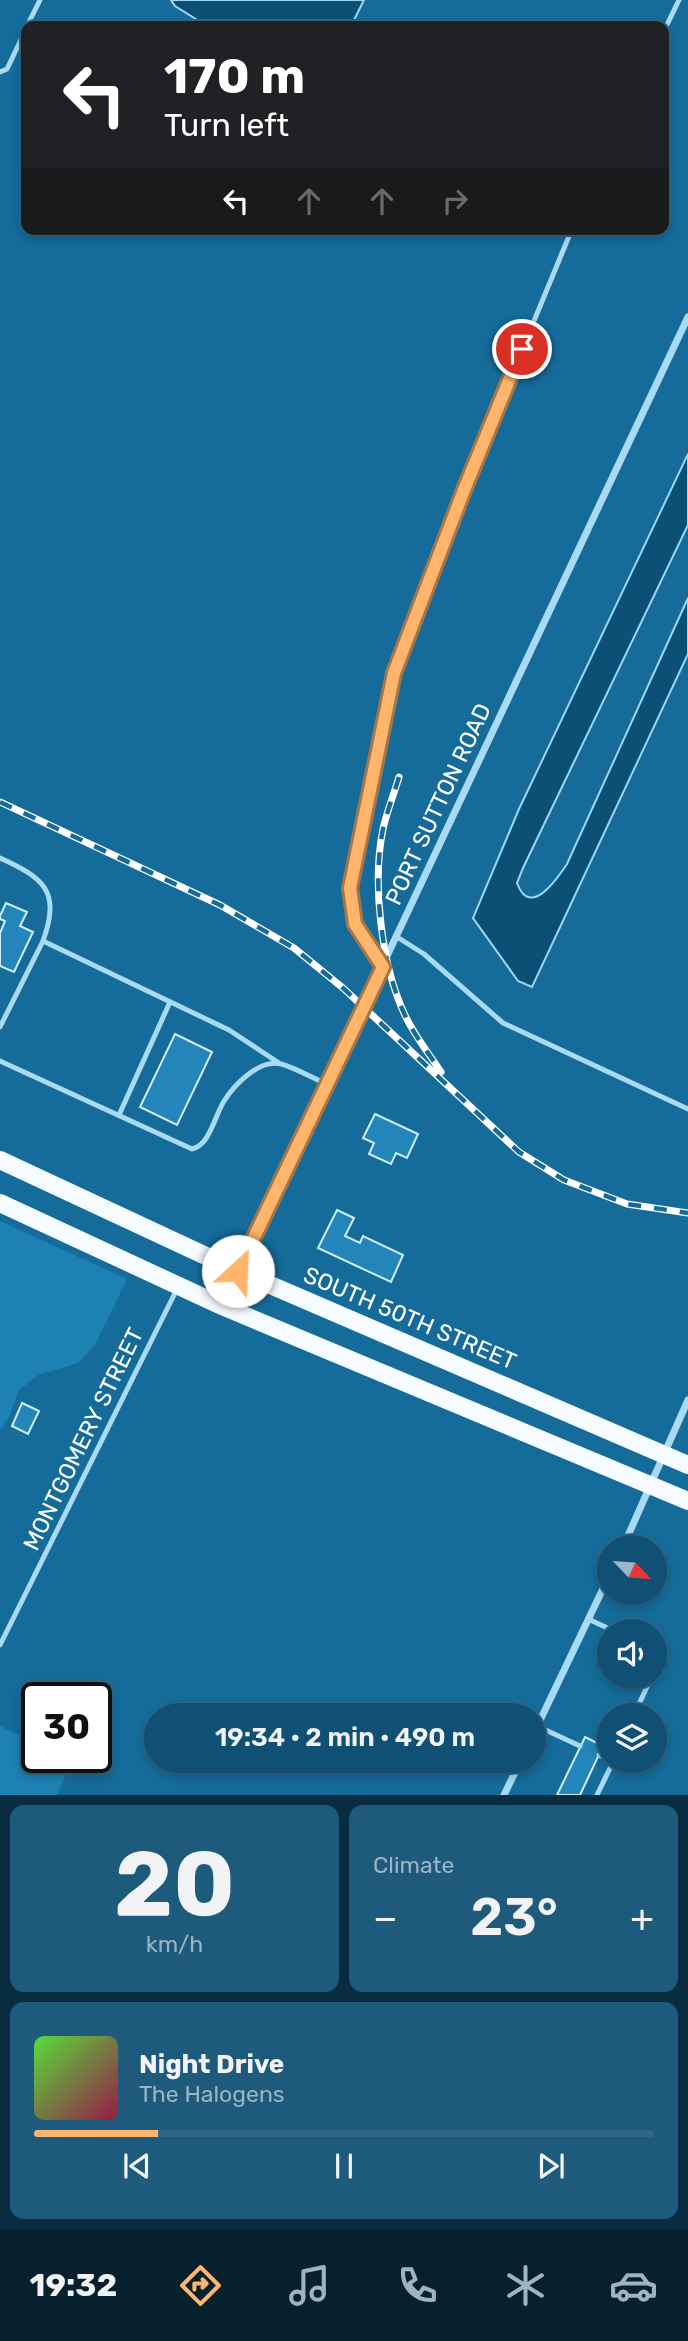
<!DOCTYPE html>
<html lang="en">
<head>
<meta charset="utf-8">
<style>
	:root { --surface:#105074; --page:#1e5a7c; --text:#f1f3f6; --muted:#9cb5c5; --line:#306786; --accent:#ffb56b }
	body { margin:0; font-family:Rubik,sans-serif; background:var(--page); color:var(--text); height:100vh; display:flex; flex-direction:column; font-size:26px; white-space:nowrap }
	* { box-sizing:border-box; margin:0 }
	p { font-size:23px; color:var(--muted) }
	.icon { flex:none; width:38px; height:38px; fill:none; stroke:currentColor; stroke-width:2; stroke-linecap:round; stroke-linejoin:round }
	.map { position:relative; height:1795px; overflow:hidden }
	.side { display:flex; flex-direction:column; gap:10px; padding:10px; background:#092c40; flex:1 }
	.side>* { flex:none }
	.hud { position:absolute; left:21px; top:21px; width:648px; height:214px; border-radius:14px; box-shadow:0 4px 10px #0003,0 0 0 2px var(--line); background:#202124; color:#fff; overflow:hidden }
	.needle { width:46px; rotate:115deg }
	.buttons { position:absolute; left:597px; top:1535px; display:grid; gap:14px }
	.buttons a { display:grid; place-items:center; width:70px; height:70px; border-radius:50%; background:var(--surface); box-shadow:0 4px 10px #0003,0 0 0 2px var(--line); font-size:35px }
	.speed { position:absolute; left:21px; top:1682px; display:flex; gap:14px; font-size:35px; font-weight:700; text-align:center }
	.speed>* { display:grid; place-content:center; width:91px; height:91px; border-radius:50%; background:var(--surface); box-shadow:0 4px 10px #0003,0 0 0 2px var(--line); line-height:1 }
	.speed .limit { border:4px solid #111; border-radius:10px; background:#fff; color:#111 }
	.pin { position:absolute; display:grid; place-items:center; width:60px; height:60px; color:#fff; margin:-30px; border:4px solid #fff; border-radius:50%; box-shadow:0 2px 7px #0007 }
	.me { position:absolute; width:77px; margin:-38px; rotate:25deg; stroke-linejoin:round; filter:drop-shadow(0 0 5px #0008) }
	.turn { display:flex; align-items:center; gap:24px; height:147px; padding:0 28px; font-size:32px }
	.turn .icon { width:91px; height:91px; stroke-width:2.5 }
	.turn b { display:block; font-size:49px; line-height:60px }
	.lanes { display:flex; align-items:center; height:66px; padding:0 28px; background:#0003; justify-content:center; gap:35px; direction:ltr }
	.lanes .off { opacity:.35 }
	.big { font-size:52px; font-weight:600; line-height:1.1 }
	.side .widget { flex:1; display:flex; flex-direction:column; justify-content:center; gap:10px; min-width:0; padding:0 24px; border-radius:14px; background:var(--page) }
	.side .dial { align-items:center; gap:0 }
	.dial b { font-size:91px; line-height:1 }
	.song { display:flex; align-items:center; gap:21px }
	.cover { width:84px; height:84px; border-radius:10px; background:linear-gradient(135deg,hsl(110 70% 55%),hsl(340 70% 35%)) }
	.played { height:7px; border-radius:4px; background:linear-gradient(90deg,var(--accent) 20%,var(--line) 20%) }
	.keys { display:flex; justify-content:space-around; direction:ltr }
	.heat { display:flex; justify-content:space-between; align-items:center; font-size:38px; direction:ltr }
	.side .tiles { flex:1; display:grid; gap:10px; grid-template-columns:1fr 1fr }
	.widget:last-child { grid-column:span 2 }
	.trip { position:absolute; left:144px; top:1703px; width:402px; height:70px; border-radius:35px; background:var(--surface); box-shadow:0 4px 10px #0003,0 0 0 2px var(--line); font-weight:600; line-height:70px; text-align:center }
	.tab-bar { display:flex; height:112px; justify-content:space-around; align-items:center; background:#06202e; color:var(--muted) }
	.tab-bar .icon { width:49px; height:49px }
	.tab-bar .active { color:var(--accent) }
	.tab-bar b { font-size:32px; color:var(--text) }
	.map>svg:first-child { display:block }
	.green { fill:#1d81b4 }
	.water { fill:#0d5076; stroke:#9bd8f5; stroke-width:2 }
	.building { fill:#2385b9; stroke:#d1eefd; stroke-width:2 }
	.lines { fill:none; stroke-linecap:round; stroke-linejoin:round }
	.service { stroke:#a9daf3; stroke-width:5 }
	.minor { stroke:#a9daf3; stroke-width:7 }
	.primary { stroke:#f5fbff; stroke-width:18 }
	.rail-casing { stroke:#fff; stroke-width:7 }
	.rail { stroke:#156b9a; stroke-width:4.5; stroke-dasharray:13; stroke-linecap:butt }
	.route-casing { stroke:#a67646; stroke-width:18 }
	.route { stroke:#ffb56b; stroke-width:12 }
	.labels { text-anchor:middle; stroke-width:7; stroke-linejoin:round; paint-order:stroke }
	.street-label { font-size:23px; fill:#fff; stroke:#156b9a }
</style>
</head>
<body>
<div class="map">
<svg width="688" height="1795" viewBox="0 0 688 1795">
	<rect width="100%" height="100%" fill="#156b9a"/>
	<path class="green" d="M0,1221L127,1279L95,1345L78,1363L38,1375L19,1390L9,1417L0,1430Z
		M0,1726L37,1744V1757H65L72,1761L57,1795H0Z"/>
	<path class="water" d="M171,0H364L351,26H207L175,6Z
		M688,454V525L523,868L517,883C530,919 557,879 567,864L688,598V654L532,987L518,981L473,918L519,809Z"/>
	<path class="building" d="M6,903L27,912L20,926L33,932L14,972L0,966V933L5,921L0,919V916Z
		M175,1034L212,1052L177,1125L140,1107Z
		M375,1114L418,1134L407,1158L396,1153L391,1164L369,1154L374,1143L363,1138Z
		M337,1210L354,1218L345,1236L360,1243L363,1236L403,1255L391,1282L318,1248Z
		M22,1403L39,1411L28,1434L12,1426Z
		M585,1737L603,1746L580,1795H557Z"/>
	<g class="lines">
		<path class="service" d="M27,26L40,0
			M663,33L679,0
			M0,72L7,69L26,29
			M0,858C44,878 61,891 43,941
			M397,937L424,954L503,1023L688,1109
			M382,967L355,924L350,888L394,673L464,490L572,229
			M0,1027L43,941L229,1030L279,1063
			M0,1061L192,1149C210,1145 215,1115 224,1101C235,1084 259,1059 281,1064C296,1068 312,1078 327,1084
			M119,1115L170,1002
			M588,1619L614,1631
			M0,1645L177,1289
			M654,1661V1671
			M634,1715L652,1676
			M537,1726L580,1746
			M599,1755L609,1760
			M597,1795L613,1762L610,1760"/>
		<path class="minor" d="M223,1304L688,317
			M623,1547L688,1400
			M534,1733L609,1576
			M504,1795L521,1760"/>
		<path class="primary" d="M0,1160L238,1271L688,1465
			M0,1203L222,1306L688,1501"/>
		<g class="rail-casing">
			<path id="rail" d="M399,777C394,794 387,811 383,829C372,882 381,963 404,1013C413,1034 428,1052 441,1072
				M0,802L220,905L294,948L343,988L519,1152L564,1180L627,1204L688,1213"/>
		</g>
		<use href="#rail" class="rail"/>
	</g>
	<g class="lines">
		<g class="route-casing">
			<path id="route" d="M238,1271L383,967L355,924L350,888L394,673L464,490L522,349"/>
		</g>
		<use href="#route" class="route"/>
	</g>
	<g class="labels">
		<g class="street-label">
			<text transform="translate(438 804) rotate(-65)" y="8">PORT SUTTON ROAD</text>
			<text transform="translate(410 1318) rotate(23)" y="8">SOUTH 50TH STREET</text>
			<text transform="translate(83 1439) rotate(-64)" y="8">MONTGOMERY STREET</text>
		</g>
	</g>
</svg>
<div class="buttons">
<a><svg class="needle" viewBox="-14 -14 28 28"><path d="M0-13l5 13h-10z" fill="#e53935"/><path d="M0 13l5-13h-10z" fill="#9cb5c5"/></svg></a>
<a><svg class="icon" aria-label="sound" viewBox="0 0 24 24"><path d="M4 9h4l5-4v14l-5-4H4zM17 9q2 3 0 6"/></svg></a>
<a><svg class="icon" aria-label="layers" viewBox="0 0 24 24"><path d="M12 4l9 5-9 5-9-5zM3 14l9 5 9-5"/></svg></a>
</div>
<div class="speed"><div class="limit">30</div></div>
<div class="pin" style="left:522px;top:349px;background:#d93025"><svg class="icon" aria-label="arrive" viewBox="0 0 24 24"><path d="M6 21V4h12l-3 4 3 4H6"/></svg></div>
<svg class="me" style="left:238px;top:1271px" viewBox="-20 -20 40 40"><circle r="19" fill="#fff"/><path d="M0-13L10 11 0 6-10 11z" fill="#ffb56b"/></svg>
<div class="trip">19:34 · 2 min · 490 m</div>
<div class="hud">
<div class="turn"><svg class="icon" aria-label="left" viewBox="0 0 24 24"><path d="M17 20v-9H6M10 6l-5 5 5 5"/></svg><div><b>170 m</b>Turn left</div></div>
<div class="lanes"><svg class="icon" aria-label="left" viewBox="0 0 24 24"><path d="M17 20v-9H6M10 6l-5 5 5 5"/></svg><svg class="icon off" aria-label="ahead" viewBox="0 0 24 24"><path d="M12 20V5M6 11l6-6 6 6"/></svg><svg class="icon off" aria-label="ahead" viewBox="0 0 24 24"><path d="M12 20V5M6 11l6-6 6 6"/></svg><svg class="icon off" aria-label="right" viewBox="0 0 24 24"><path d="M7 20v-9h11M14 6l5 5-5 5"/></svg></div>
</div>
</div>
<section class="side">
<div class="tiles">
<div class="widget dial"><b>20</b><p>km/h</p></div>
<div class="widget"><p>Climate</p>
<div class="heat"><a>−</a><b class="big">23°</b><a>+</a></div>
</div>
<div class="widget">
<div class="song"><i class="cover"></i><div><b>Night Drive</b><p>The Halogens</p></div></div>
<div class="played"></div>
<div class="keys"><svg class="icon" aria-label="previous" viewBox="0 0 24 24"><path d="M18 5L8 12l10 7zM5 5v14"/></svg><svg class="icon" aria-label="pause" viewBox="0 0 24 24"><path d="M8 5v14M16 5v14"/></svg><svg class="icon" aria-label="next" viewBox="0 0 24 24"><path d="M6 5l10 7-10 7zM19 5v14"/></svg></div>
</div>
</div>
</section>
<nav class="tab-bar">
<b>19:32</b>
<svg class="icon active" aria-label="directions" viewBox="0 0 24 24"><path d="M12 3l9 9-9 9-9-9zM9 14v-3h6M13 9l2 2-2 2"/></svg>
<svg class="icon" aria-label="music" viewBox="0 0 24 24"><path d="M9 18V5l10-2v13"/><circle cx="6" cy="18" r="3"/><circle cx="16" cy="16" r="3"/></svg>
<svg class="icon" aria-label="phone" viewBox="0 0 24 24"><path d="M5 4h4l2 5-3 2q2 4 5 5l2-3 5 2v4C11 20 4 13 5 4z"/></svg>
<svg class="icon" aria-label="climate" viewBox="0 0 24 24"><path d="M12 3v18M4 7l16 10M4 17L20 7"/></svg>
<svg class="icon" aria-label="car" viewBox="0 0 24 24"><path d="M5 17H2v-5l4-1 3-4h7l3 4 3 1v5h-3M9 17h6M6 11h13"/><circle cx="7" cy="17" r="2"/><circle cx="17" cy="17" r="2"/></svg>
</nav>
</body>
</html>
